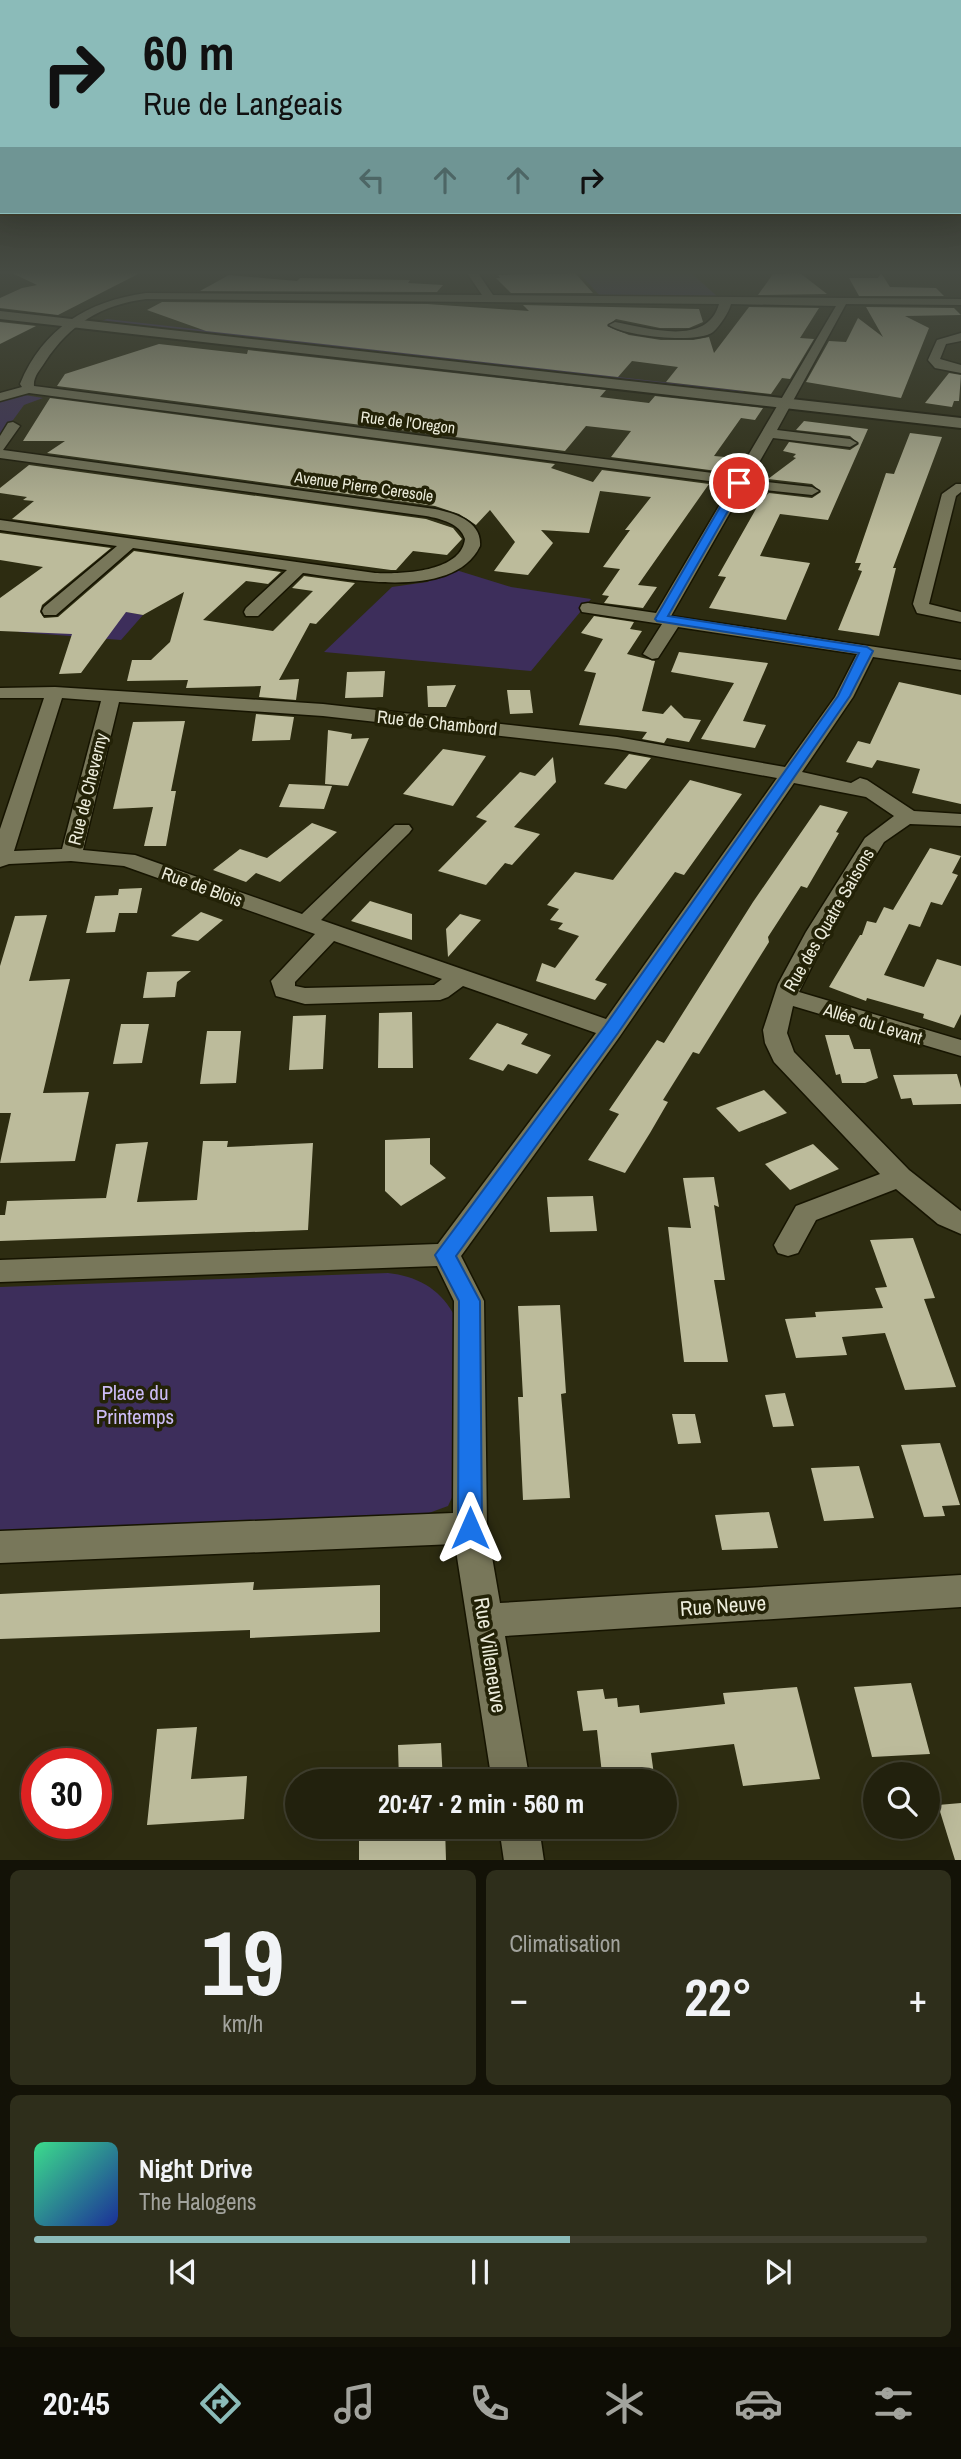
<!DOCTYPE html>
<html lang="fr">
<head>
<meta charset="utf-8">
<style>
	:root { --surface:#22210d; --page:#2e2e1b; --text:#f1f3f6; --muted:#a2a39d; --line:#3f3e2e; --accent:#8bbbb9 }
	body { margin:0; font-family:"Archivo Narrow",sans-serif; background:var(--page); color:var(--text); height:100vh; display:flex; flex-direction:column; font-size:26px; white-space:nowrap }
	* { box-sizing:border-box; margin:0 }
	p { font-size:23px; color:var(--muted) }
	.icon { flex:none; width:38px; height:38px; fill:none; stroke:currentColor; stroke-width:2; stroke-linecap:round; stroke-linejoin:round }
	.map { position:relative; height:1860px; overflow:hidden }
	.sheet { display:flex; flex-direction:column; gap:10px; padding:10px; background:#131207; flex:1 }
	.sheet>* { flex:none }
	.guide { position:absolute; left:0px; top:0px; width:962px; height:214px; box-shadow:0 7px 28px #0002,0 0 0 2px var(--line); background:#8bbbb9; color:#111; overflow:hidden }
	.controls { position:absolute; left:863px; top:1762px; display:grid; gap:14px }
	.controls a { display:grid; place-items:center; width:77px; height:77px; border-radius:50%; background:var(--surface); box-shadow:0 7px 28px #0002,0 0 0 2px var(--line); font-size:35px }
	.speed { position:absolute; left:21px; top:1748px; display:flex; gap:14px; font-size:35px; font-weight:700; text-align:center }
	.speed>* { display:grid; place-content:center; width:91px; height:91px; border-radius:50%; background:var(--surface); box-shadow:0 7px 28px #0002,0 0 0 2px var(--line); line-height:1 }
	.speed .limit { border:10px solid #d22; background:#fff; color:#111 }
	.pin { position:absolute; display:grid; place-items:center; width:60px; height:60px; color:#fff; margin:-30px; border:4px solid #fff; border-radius:50%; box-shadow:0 2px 7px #0007 }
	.me { position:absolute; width:77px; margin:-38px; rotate:0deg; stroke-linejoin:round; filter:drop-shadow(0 0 5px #0008) }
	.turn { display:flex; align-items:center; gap:24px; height:147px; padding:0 28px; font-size:32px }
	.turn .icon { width:91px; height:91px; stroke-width:2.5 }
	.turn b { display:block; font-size:49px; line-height:60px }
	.lanes { display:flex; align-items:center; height:66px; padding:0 28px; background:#0003; justify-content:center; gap:35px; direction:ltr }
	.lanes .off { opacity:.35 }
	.big { font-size:52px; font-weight:700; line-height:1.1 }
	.sheet .tile { flex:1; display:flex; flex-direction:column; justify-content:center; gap:10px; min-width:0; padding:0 24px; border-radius:10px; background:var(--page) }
	.sheet .dial { align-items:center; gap:0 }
	.dial b { font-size:91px; line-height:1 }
	.song { display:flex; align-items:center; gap:21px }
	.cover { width:84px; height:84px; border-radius:10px; background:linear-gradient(135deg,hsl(150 70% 55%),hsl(230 70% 35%)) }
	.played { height:7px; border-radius:4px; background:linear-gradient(90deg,var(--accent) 60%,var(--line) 60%) }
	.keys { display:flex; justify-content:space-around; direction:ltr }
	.heat { display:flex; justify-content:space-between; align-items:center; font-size:38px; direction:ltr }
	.sheet .tiles { flex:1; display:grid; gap:10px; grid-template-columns:1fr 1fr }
	.tile:last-child { grid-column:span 2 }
	.trip { position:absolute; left:285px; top:1769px; width:392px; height:70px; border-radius:35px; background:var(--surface); box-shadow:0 7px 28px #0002,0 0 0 2px var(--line); font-weight:700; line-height:70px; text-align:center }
	.dock { display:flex; height:112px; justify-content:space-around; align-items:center; background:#0e0d05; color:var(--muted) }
	.dock .icon { width:49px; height:49px }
	.dock .on { color:var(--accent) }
	.dock b { font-size:32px; color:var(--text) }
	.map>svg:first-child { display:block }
	.green { fill:#3d2e5b }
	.building { fill:#bcbb9b }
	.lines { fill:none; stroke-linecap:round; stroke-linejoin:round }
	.minor-casing { stroke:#161400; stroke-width:3 }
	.tertiary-casing { stroke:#161400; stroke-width:4 }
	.minor { fill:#78775a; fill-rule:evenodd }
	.tertiary { fill:#78775a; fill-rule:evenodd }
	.route { fill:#1a73e8; stroke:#114b97; stroke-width:2 }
	.labels { text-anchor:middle; stroke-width:7; stroke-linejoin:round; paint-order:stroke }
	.far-street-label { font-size:16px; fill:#ececdb; stroke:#232207 }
	.street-label { font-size:18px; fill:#ececdb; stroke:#232207 }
	.near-park-label { font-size:21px; fill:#ccbcf6; stroke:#232207 }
	.near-street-label { font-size:21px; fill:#ececdb; stroke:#232207 }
</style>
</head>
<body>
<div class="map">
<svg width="961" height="1861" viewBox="0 0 961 1861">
	<rect width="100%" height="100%" fill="#2d2c11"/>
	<path class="green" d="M691,273L719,298L601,297L580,274Z
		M107,319L742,391L750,394L98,322Z
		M19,394L43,398L24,405L0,438V399Z
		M456,570L511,587L591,599L531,671L324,652L392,587L427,582Z
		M116,610L143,615L121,640L18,632L36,618L57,621Z
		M388,1273C416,1276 439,1288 453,1313L460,1480L448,1506L418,1517L0,1534V1287Z"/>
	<path class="building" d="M12,273H140L58,315L0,308V298L22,288L37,285Z
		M575,273L593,293H511L496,278H500L498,275Z
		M788,273H800L827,294L758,295L773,274Z
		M881,273L890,287L936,288L944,296H859L849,278H878Z
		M229,275L297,281L300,278L410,280L408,283L443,285L437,292L200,291Z
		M162,302L427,304L529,311L523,305L699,309L703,322L689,328H660L616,319L607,326L629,335L661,340H693L709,337L714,353L749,307L819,308L800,338L814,339L790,379L782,378L771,394L666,382L678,367L632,361L618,377L206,331L147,310Z
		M866,307L954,308L961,315L905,316L929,328L901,398L806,382L829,341L846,342L858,318L883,337Z
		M0,322L36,326L0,344Z
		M159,344L247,354L248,350L606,390L600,397L649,403L655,396L763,408L755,420L741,418L714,456L725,457L717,471L611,457L631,431L586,426L565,451L57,386L65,374Z
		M949,373L961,375L959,401H954L952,407L925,403Z
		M50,398L555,464L551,468L593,482L602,470L709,484L638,585L657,587L643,608L604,603L609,596L602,595L620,569L603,567L630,530H625L651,497L600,491L589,533L541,530L553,543L528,575L494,571L515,542L490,510L476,525L459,514L435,506L47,453L65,441H23Z
		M804,421L868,429L828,520L780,514L760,556L810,563L786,620L709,608L726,577L718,576L761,500L769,493L812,498L821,492L812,484L768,479L796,458L793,457L796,454L783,451L789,442L850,450L859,444L850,436L796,430Z
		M910,433L942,437L893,568H896L879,636L838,630L862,571L858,570L861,563H855L886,473L894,474Z
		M29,465L426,519L453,528L462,539L447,555L413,551L396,570H391L12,519L34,501L23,500L27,497L0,493V488Z
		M0,533L111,548L42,605L40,612L44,618L58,617L134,551L281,572L268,584L246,581L203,620L273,631L313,591L292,588L304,576L355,583L316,624L310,623L279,680L299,679L296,700L259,697L261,686L186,688L188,680L127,681L132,660H151L170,642L184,592L143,615L126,612L81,673L59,674L72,634L0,631V598L43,567L0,560Z
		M594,616L634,622L630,629L642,631L627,654L655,661L642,711L663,714L671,705L684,718L701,720L689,742L667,738L664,743L642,739L647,732L579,725L596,673L584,671L603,639L581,633Z
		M679,652L768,663L743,721L766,725L755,748L701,739L734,683L671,672Z
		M385,671L383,697L345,698L347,672Z
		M899,682L961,695V804L912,793L920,769L877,760L872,768L846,762L858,741L870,744Z
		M456,685L446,707H428L427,686Z
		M507,690H530L533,713L510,714Z
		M256,714L294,717L290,740L252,741Z
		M185,721L171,791H176L166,846H144L153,807L113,809L133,722Z
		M328,730L352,734L351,739L369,738L348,786L325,784Z
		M443,749L486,756L453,806L403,794Z
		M629,754L651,758L626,789L604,784Z
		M553,757L556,782L514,827L540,834L512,865L505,863L486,885L438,871L487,821L476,817L520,772L535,776Z
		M690,780L742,794L684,875L675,872L595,980L607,984L595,1000L536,981L542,963L555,968L579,936L558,929L563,923L550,920L559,909L547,905L575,872L613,880Z
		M289,784L332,786L324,809L279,807Z
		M820,805L848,812L836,832L839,833L807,888L801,886L768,937L769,942L699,1054L693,1052L663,1100L668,1102L650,1133L625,1173L588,1160L619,1114L609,1110L657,1040L664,1043L753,902Z
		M312,823L337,832L280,882L256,873L246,882L213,870L240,849L267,858Z
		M930,848L961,856L952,873L958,875L942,905L931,902L920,927L909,924L884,975L924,987L937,959L961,966V1014L954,1028L923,1018L924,1014L867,998L866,1001L829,987L860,935H862L867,921L876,923L884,907L893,910Z
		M142,888L137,913H119L115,932L86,933L95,896L118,895L119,889Z
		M370,901L412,914V940L351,921Z
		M201,912L223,920L198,941L171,936Z
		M460,914L481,920L448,957L446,929Z
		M47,915L29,981L70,979L43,1093L89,1092L75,1161L0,1163L11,1113H0V966L15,916Z
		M191,971L177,982L175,997L143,998L147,972Z
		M412,1012L413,1068H378L379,1013Z
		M326,1015L323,1069L289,1070L293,1016Z
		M497,1023L528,1034L521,1044L551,1055L537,1074L508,1064L503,1071L469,1059Z
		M121,1024H149L142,1063L113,1064Z
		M207,1031H241L236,1083L200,1084Z
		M825,1035H849L854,1049H870L878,1078L865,1083H842L840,1074L836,1075Z
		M957,1074L961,1088V1104L913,1105L911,1098L901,1099L893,1075Z
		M764,1090L787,1113L739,1132L716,1108Z
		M430,1138V1164L446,1178L401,1206L385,1191V1140Z
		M203,1141H228L227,1147L313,1143L308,1230L0,1241V1215H5L7,1201L106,1198L116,1144L148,1142L137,1202L197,1200Z
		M813,1144L839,1169L790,1190L765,1164Z
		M714,1177L719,1207L714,1205L725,1280H714L728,1362H684L668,1227L691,1228L683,1178Z
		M593,1196L597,1231L550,1232L547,1197Z
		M913,1238L935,1298L924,1299L956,1387L905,1390L885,1333L842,1337L847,1355L796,1358L785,1319L816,1317L815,1312L883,1308L875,1288L887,1287L870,1240Z
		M560,1305L566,1393L561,1394L570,1498L523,1500L518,1397H523L518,1306Z
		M785,1393L794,1426L773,1427L765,1395Z
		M672,1414H695L701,1443L678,1444Z
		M940,1443L960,1505L942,1506L945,1516L924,1517L901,1445Z
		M859,1466L874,1518L824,1521L811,1468Z
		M769,1512L778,1548L722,1550L715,1515Z
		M254,1582L253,1590L380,1585V1632L250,1638V1630L0,1639V1594Z
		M911,1683L930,1754L872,1757L854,1687Z
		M797,1687L820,1779L743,1786L734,1744L651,1753L655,1782H603L597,1730L583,1731L577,1691L603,1689L605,1699L617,1698L618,1707L639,1705L640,1713L725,1704L723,1693Z
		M197,1727L191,1779L247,1776L244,1819L147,1825L157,1729Z
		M441,1743L443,1782H399L398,1745Z
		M961,1803V1860H955L938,1805Z
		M359,1827H445L446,1860H359Z"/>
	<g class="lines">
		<g class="minor-casing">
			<path id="minor" d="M467,273H478L493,295L961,299V305L846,304L777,430L850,439L857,443L850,447L773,438L749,480L812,487L819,491L812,495L744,488L671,616L961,660V670L873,657L853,697L802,772L851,783L860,778L867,780L914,811L961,814V826L910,824L884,842L829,932L799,992L961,1040V1056L793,1006L787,1033L794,1052L909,1170L961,1211V1234L938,1224L896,1189L816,1220L798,1253L788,1256L778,1253L774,1245L796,1206L880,1174L774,1062L765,1043L763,1030L778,984L806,932L865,838L894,816L866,797L794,783L620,1036L461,1256L484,1301L487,1528L500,1603L961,1575V1607L505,1636L530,1782H492L455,1544L0,1563V1531L453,1513L454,1301L437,1266L0,1282V1260L438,1244L596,1033L463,986L448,997L440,1000L305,1004L276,996L271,981L315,934L124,866L71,861L9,864L0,867V829L44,698H0V688L55,687L323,704L617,737L785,767L835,697L857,654L678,627L658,658L652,659L643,654L662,624L582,612L580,608L582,604L588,603L656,613L732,484L29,393L0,401V393L22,387L20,384C43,328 88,301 146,293L482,295ZM146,299L719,304C707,347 648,328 615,322L609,325C624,336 698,344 713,332C720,326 729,312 731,304L836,306L736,476L34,386C33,377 40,370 45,362C70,324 101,305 146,299ZM62,698L101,701L62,849L14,851ZM119,702L323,716L617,749L777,778L606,1019L321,920L409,833L412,829L409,825H395L302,914L135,855L83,850ZM334,941L442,979L434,985L305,988L295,986V982Z
				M961,333V341L946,344L940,359L961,365V373L935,368L928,360L937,340Z
				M13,422L20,426L3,450L435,509C454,513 482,521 480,546C454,601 350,579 303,573L258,616H246L244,612L246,608L287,570L133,548L56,615H44L42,611L44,607L117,546L0,530V520L375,573C400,574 461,573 465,539C460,523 441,519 426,516L0,458V436L8,423Z
				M956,484H961V492L956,496L929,604L961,612V622L917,613L913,604L942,494Z
				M499,1827H539L544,1861H504Z"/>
		</g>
		<g class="tertiary-casing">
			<path id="tertiary" d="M0,311L961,418V428L0,319Z"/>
		</g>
		<use href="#minor" class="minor"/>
		<use href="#tertiary" class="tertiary"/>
	</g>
	<linearGradient id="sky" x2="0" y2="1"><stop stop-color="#191809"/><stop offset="0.51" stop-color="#464b43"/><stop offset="1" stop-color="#464b43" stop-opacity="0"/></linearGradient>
	<rect width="961" height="534" fill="url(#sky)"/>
	<path class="route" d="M739,480L744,483L668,616L867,647L873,651L850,696L618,1033L456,1256L480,1301L482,1528L478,1536L470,1539L461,1536L458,1528L459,1301L435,1255L605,1026L838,696L859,653L657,621L655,619L734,483Z"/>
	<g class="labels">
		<g class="far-street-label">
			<text transform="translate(408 422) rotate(7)" y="6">Rue de l'Oregon</text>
			<text transform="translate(364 486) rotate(8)" y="6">Avenue Pierre Ceresole</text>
		</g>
		<g class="street-label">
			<text transform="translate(437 723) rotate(6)" y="6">Rue de Chambord</text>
			<text transform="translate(88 789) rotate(-76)" y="6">Rue de Cheverny</text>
			<text transform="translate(202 887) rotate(20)" y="6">Rue de Blois</text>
			<text transform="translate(829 920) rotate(-60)" y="6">Rue des Quatre Saisons</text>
			<text transform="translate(873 1024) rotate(17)" y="6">Allée du Levant</text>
		</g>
		<g class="near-park-label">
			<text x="135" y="1400">Place du<tspan x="135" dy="24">Printemps</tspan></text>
		</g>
		<g class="near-street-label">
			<text transform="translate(723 1606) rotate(-4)" y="7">Rue Neuve</text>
			<text transform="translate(490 1655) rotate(81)" y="7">Rue Villeneuve</text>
		</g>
	</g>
</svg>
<div class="controls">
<a><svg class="icon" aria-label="search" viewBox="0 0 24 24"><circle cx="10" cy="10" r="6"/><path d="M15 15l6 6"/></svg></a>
</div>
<div class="speed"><div class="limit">30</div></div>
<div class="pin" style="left:739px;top:483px;background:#d93025"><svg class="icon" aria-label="arrive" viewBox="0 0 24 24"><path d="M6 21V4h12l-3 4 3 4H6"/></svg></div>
<svg class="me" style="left:470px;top:1528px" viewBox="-20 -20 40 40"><path d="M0-17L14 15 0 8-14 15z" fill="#1a73e8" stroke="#fff" stroke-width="4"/></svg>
<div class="trip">20:47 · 2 min · 560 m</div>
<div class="guide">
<div class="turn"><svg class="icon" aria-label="right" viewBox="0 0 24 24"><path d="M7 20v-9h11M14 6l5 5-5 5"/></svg><div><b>60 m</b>Rue de Langeais</div></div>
<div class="lanes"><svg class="icon off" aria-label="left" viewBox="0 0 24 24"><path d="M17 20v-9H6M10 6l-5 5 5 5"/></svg><svg class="icon off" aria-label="ahead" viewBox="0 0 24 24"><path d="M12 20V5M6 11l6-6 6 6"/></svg><svg class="icon off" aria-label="ahead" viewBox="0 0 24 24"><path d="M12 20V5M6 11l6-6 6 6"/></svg><svg class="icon" aria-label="right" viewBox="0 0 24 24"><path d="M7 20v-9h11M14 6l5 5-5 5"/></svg></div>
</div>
</div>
<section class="sheet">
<div class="tiles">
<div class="tile dial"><b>19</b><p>km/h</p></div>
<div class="tile"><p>Climatisation</p>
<div class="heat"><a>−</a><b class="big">22°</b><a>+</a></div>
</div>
<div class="tile">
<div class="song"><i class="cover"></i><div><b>Night Drive</b><p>The Halogens</p></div></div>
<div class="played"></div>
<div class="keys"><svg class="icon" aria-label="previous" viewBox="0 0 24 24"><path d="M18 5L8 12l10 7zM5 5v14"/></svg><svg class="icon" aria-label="pause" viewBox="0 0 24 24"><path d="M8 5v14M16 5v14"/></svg><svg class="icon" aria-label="next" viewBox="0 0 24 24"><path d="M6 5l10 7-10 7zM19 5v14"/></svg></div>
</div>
</div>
</section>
<nav class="dock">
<b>20:45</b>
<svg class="icon on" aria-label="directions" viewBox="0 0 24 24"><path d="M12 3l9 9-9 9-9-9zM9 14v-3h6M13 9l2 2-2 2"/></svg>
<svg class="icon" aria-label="music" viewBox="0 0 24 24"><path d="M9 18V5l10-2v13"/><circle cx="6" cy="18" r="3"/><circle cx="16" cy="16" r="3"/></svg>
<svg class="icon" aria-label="phone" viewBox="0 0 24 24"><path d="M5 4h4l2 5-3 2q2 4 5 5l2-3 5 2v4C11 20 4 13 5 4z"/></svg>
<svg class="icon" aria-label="climate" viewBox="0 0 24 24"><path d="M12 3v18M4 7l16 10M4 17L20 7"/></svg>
<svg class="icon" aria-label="car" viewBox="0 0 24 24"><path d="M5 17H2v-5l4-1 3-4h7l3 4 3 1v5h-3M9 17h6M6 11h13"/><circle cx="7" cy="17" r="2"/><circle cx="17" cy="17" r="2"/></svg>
<svg class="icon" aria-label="filters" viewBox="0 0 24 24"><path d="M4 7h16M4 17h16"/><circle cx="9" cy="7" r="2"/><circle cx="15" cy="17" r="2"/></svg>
</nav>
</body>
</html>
